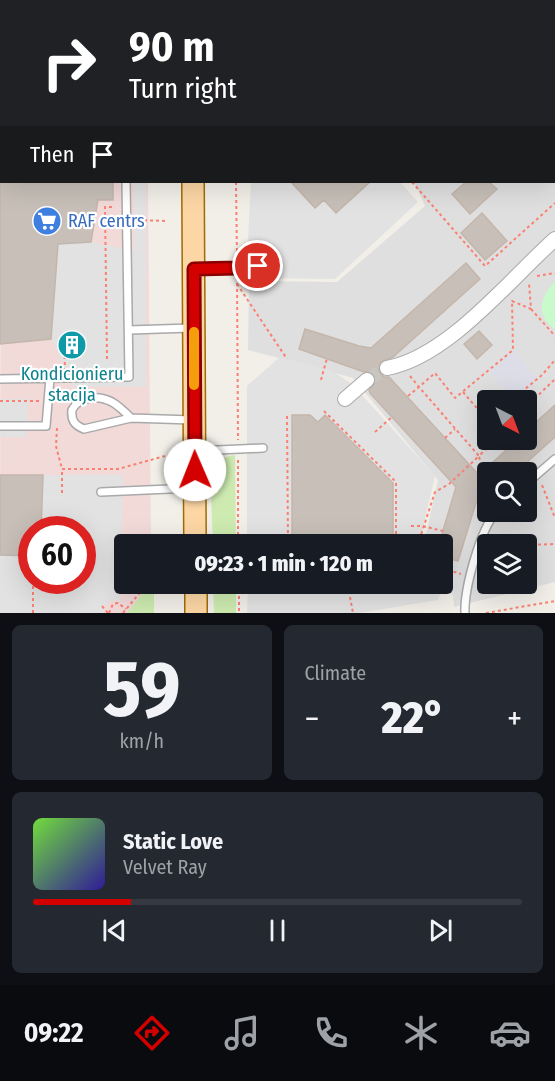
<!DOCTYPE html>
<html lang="en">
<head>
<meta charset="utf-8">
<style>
	:root { --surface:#171b24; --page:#242831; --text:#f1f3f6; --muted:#9ea1a6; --line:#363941; --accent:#d40000 }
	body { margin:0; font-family:"Fira Sans Condensed",sans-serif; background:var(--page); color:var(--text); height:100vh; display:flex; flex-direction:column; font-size:22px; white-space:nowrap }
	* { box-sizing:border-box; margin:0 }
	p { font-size:20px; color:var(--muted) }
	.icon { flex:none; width:33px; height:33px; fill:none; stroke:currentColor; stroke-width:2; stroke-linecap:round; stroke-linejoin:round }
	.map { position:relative; height:613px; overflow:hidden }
	.details { display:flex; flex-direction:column; gap:12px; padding:12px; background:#0d0f14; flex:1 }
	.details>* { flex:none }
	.hud { position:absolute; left:0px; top:0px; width:555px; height:183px; box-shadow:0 6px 24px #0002; background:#202124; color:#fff; overflow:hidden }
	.needle { width:39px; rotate:138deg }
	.fabs { position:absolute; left:477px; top:390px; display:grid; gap:12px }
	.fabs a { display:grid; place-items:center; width:60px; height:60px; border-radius:6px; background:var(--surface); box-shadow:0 6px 24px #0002; font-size:30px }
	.speed { position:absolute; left:18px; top:516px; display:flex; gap:12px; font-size:30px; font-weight:700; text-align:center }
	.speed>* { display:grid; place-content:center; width:78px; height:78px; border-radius:50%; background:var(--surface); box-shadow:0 6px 24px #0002; line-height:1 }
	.speed .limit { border:9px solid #d22; background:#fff; color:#111 }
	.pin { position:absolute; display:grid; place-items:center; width:51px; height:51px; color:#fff; margin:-26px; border:3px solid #fff; border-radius:50%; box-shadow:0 2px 6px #0007 }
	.me { position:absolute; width:66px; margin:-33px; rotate:359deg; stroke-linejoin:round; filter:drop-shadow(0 0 4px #0008) }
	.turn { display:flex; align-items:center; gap:21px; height:126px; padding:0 30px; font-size:27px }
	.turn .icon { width:78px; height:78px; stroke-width:2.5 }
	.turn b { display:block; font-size:42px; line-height:51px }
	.then { display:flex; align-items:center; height:57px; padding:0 30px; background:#0003; gap:12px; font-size:22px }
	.big { font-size:45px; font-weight:800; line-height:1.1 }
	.details .tile { flex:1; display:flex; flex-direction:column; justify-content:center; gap:9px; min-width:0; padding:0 21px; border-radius:9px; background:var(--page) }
	.details .dial { align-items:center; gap:0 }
	.dial b { font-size:78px; line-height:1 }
	.song { display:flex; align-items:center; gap:18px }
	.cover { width:72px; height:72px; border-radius:9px; background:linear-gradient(135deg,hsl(100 70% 55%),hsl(250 70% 35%)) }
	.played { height:6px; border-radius:3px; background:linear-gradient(90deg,var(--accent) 20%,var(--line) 20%) }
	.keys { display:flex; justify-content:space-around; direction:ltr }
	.heat { display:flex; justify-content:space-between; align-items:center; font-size:33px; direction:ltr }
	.details .tiles { flex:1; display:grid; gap:12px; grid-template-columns:1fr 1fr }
	.tile:last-child { grid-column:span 2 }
	.trip { position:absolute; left:114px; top:534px; width:339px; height:60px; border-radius:6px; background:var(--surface); box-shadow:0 6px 24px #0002; font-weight:800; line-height:60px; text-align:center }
	.menu { display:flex; height:96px; justify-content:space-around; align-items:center; background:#090b0e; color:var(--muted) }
	.menu .icon { width:42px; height:42px }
	.menu .active { color:var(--accent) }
	.menu b { font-size:27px; color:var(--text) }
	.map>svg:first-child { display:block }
	.residential { fill:#e0dfdf; fill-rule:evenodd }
	.commercial { fill:#f2dad9; fill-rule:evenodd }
	.grass { fill:#cdebb0 }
	.park { fill:#c8facc }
	.parking { fill:#e2e2e2 }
	.plaza { fill:#dddde8 }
	.building { fill:#c7bfb8; stroke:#c4b6ab; stroke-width:1.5 }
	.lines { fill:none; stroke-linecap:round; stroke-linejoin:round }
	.street-tunnel { stroke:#c8c6c1; stroke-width:14; stroke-dasharray:14 7; stroke-linecap:butt }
	.lane-casing { stroke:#a9a9a9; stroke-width:10 }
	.street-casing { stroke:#a9a9a9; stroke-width:16 }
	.primary-casing { stroke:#a06b00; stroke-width:24 }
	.path { stroke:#fa8072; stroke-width:2; stroke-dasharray:3 3; stroke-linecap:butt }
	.lane { stroke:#fff; stroke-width:7 }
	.street { stroke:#fff; stroke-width:14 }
	.primary { stroke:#fcd6a4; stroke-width:21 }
	.route-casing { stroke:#8a0000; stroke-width:15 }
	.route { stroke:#d40000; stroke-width:10 }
	.slow { stroke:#f59e0b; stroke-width:10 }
	.labels { text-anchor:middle; stroke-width:4.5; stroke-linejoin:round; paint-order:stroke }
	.shop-label { font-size:18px; fill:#366cbe; stroke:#fff; text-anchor:start }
	.culture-label { font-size:18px; fill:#0d838f; stroke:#fff }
</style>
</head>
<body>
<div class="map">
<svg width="555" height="613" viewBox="0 0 555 613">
	<rect width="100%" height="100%" fill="#f2efe9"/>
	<path class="residential" d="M555,27V582L454,607L451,567L443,566L442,544H424L438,480L353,378L248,350L249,281L337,282L425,206L414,182H554ZM488,400H526V440H488ZM488,472H526V512H488ZM488,544H526V584H488Z"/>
	<path class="commercial" d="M1,48L2,182H148L151,544H124V584H151V613H0ZM32,530H82V580H32Z"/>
	<path class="grass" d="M235,455L236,544H213C213,527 208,481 215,467C220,459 226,456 235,455Z
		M150,584H154V613H127Z
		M213,584H236V613H214Z"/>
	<path class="park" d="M555,281V329C534,315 541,297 555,281Z"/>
	<path class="parking" d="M134,182H146V387H73L51,339L58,244L91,242L134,251Z
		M251,182H294L324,200L336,213L370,182H400L418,202L335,279L257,278L258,254L248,240Z
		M280,357L332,371L352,384L435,476L419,544H393V483L325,416L318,422L310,415L292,416V544H247V386Z
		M0,399H28L27,437H0Z
		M43,475H123L120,601H109L102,613H0V555L31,556L32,580H82V530L41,529Z
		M443,566L456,571L455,597L446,590L441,592L438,600L360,613H247L248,584H442Z"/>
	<path class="plaza" d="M513,350L537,379L513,400L489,371Z"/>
	<path class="building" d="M0,182H113V200H98L91,242L58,244L51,339L0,344Z
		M291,182H370L336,213L324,200L315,208Z
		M466,182H489L497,189L470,214L452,194Z
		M482,213L507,241L485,260L461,233Z
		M466,263L480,279L393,357L381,362L379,371L384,377H389L479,475L517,440H526V431L555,405V437L516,472H488V490L479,493L458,561L442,557V544H439L456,487L370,393L369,390L376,382L374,375L369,371L364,372L299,349L305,329L359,346L371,348Z
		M479,331L492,345L477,359L464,344Z
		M292,415H310L318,422L325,415L393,483V544H292Z
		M0,475H43L41,530H32V556L0,555Z"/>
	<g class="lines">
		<path class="street-tunnel" d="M367,380L387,368"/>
		<g class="lane-casing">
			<path id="lane" d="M81,0V2
				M0,64L2,63
				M554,134L555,132
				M554,176L555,177
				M196,269L237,268L258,265
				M129,330L191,328
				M0,379L129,377L126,182
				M131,418L84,429C74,425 71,420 72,410C79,396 99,395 112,402C119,406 125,412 131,418L192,420
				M0,426H46L50,378
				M196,451L263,448
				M526,484L555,459
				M101,492L192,488
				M465,613C464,589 480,530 496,512"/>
		</g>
		<g class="street-casing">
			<path id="street" d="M387,368C448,357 509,280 555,239
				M345,399L367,380"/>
		</g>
		<g class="primary-casing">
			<path id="primary" d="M192,0V2
				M193,182L195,544
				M196,584V613"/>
		</g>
		<path class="path" d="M120,2L122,0
			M236,2V0
			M344,2L346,0
			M236,182L237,257
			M412,182L485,266L555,203
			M138,220L168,221
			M537,276L555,273
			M237,277L238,440
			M237,284L287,359
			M512,301L531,309L529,283
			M531,309L555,336
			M64,338L65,369
			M107,359L105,207H115
			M410,376L419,387L435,373L455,398L513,350L512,300
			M321,380L327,358
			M463,392L488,421
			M408,396L419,387L479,456L449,484L435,492L418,544
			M512,400L542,375L555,360
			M0,401H39
			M526,407L555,379
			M324,411L396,482V544
			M287,416L288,544
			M57,428L56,446L62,469
			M488,429L483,452L479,456L482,471L488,477
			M375,432L392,417
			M445,438L455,429
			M485,450L495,440
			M238,460V544
			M542,485L555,518
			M62,493V469H118L165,456
			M411,526H423L443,531
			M526,545L555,544
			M442,568L461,574
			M33,580V613
			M239,584V613
			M350,597L353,613
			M102,606L108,613
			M109,613L113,604L118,603L126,609
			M123,613L147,584
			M486,613L555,601"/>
		<use href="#lane" class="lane"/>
		<use href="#street" class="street"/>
		<use href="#primary" class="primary"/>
	</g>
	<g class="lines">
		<g class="route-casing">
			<path id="route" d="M195,470L194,269L237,268L258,266"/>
		</g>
		<use href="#route" class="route"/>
		<path class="slow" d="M194,332V385"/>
	</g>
	<defs>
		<g id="supermarket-disc" transform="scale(1.5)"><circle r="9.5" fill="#3f7fe0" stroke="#fff"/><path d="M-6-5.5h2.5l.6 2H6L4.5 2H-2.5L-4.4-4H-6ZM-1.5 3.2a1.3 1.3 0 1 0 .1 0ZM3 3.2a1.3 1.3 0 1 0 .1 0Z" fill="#fff"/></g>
		<g id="building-disc" transform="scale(1.5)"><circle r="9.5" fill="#0f9aa8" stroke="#fff"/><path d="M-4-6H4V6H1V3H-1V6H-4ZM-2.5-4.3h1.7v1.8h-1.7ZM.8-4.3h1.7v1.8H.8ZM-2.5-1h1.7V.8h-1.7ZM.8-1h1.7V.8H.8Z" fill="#fff"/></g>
	</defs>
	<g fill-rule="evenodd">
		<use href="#supermarket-disc" x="47" y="221"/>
		<use href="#building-disc" x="72" y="345"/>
	</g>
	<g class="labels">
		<g class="shop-label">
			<text x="68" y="227">RAF centrs</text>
		</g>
		<g class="culture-label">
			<text x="72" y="380">Kondicionieru<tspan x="72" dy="21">stacija</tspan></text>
		</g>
	</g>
</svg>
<div class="fabs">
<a><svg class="needle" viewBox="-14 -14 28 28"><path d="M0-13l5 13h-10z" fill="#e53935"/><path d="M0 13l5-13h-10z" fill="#9ea1a6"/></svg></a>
<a><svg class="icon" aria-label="search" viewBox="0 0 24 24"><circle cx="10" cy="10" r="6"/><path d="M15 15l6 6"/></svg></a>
<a><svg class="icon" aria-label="layers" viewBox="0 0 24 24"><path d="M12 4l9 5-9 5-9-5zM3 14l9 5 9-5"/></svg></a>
</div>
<div class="speed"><div class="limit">60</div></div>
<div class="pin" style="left:258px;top:266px;background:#d93025"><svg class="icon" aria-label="arrive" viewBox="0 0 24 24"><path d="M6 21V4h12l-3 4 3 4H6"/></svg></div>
<svg class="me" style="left:195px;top:470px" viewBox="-20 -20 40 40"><circle r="19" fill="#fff"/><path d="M0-13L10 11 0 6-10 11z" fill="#d40000"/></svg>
<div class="trip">09:23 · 1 min · 120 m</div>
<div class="hud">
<div class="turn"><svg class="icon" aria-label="right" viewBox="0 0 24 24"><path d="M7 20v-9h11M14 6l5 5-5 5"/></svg><div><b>90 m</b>Turn right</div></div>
<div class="then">Then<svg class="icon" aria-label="arrive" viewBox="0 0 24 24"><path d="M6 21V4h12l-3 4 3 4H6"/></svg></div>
</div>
</div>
<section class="details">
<div class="tiles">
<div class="tile dial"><b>59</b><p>km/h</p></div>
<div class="tile"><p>Climate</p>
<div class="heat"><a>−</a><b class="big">22°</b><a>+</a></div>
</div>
<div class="tile">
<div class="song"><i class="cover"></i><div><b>Static Love</b><p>Velvet Ray</p></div></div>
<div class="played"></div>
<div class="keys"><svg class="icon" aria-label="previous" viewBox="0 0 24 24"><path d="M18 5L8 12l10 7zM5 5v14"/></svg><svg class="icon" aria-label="pause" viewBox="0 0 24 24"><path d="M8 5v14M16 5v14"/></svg><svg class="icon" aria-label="next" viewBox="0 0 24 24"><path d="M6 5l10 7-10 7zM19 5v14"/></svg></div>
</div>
</div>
</section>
<nav class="menu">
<b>09:22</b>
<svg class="icon active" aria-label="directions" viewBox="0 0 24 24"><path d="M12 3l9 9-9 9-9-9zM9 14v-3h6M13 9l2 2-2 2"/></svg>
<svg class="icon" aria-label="music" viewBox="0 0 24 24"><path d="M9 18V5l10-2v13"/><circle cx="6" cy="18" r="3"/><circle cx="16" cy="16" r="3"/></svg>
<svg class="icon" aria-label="phone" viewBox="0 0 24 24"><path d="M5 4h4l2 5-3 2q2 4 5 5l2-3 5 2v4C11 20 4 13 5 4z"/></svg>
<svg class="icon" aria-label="climate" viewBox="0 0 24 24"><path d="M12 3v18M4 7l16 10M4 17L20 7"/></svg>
<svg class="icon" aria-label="car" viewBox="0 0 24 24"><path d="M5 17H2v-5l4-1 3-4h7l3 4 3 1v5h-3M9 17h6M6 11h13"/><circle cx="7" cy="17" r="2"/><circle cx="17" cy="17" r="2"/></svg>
</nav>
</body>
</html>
